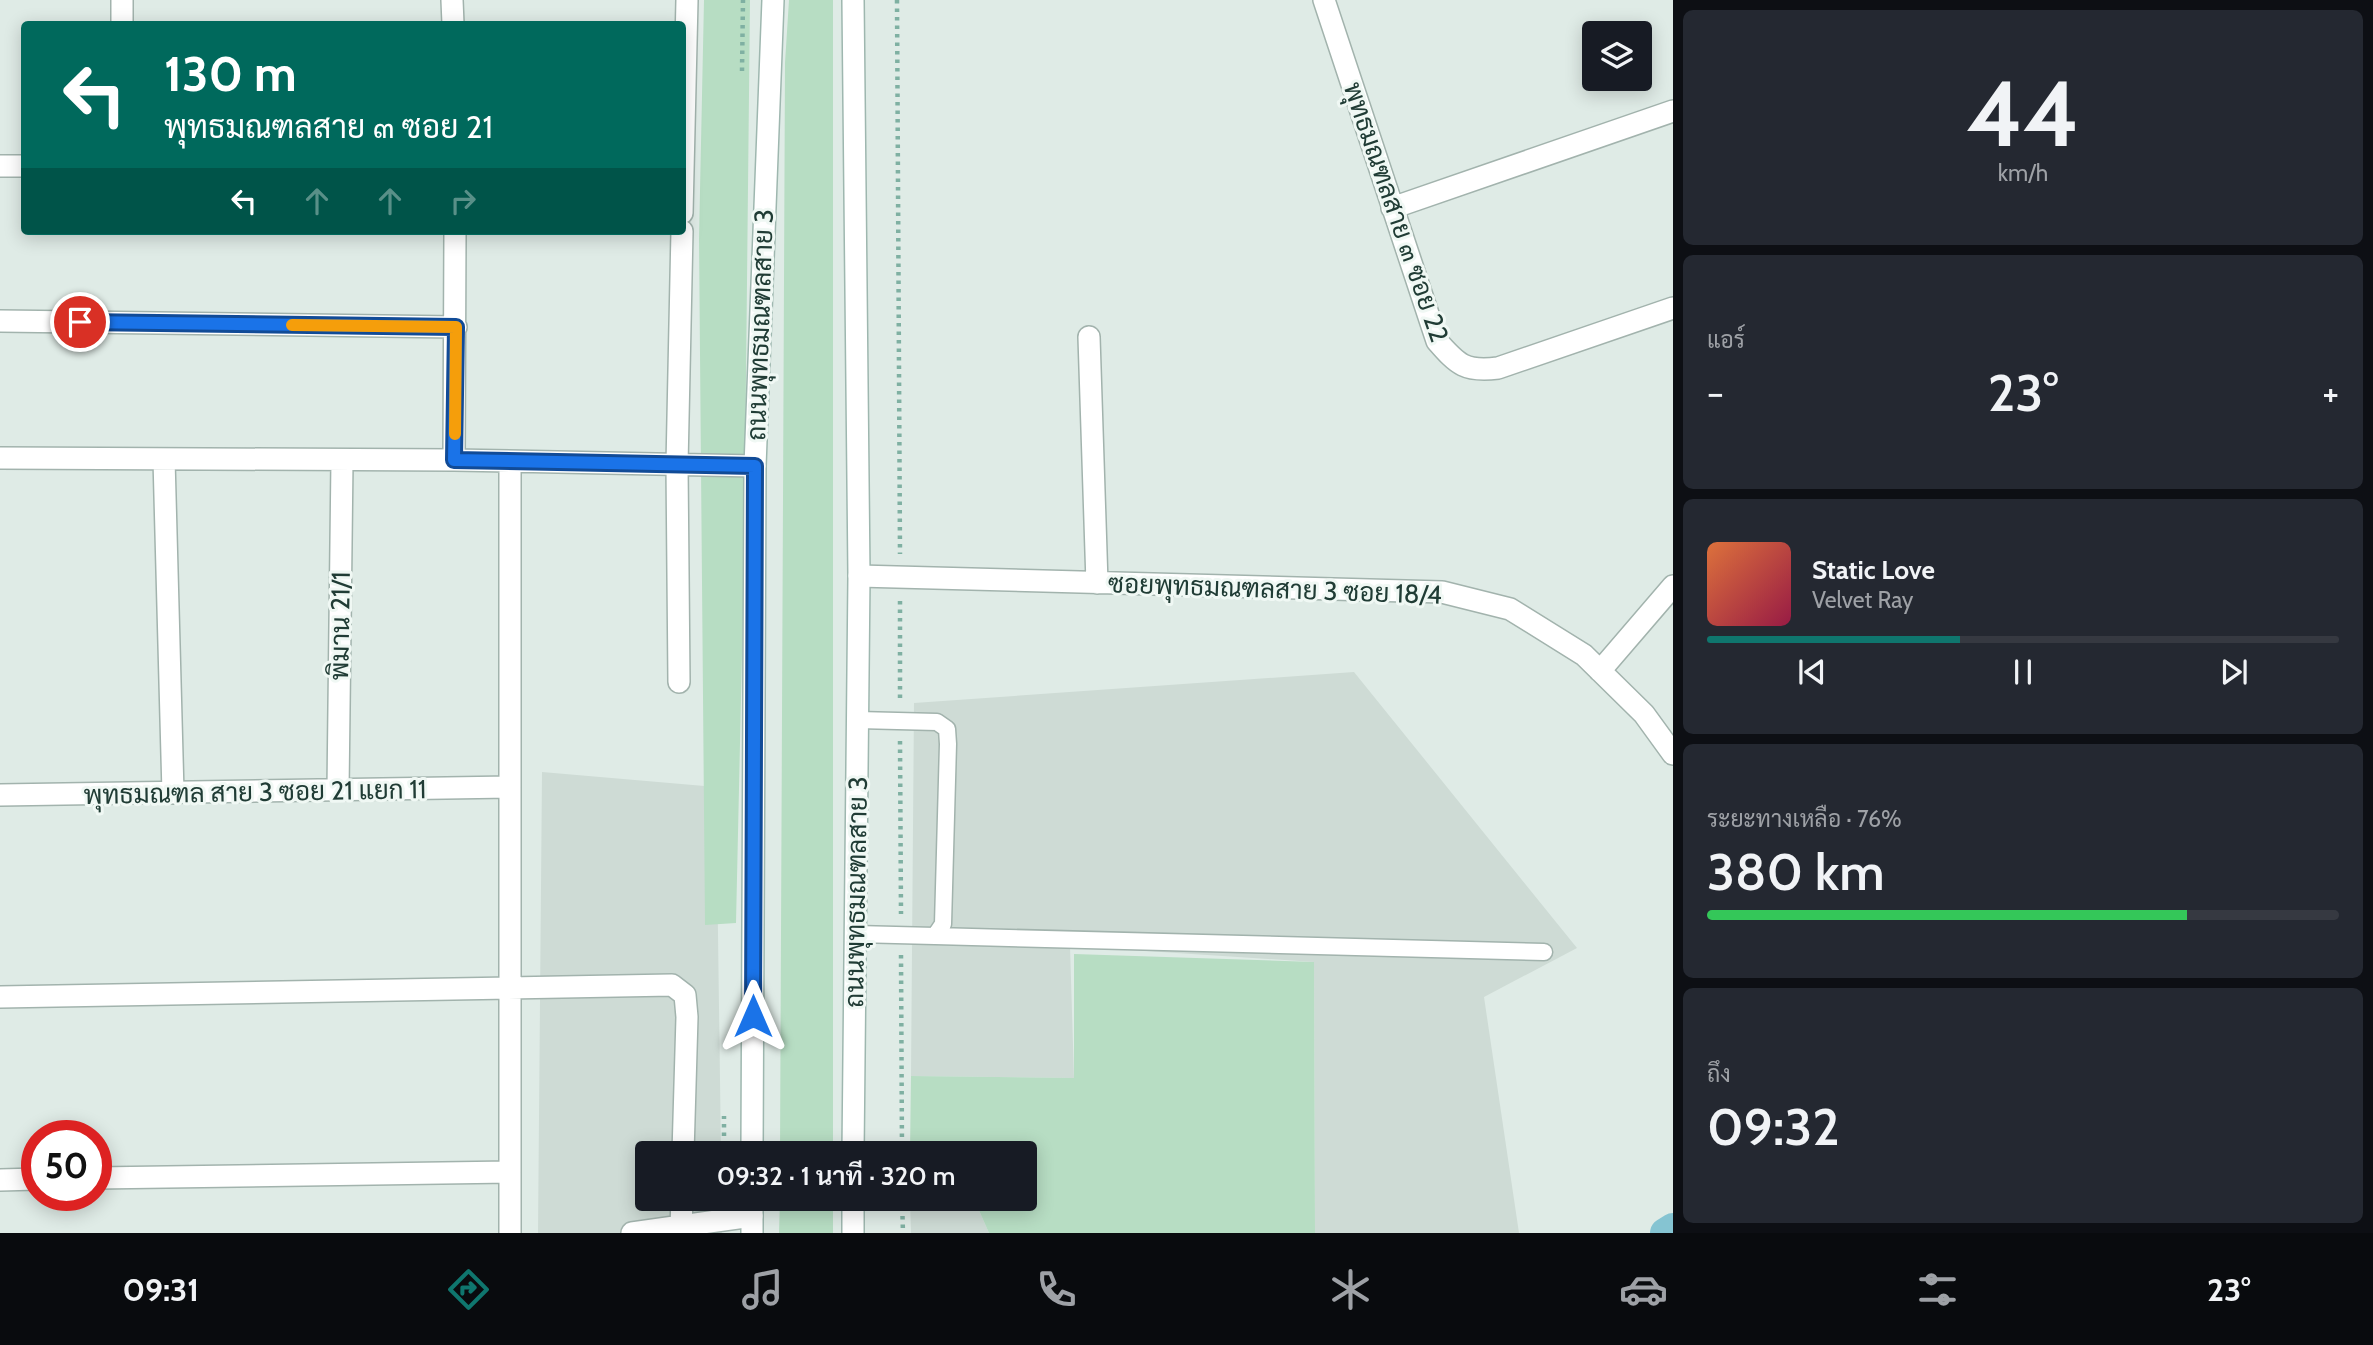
<!DOCTYPE html>
<html lang="th">
<head>
<meta charset="utf-8">
<style>
	:root { --surface:#171b24; --page:#242831; --text:#f1f3f6; --muted:#9ea1a6; --line:#363941; --accent:#0f766e }
	body { margin:0; font-family:Cabin,Sarabun,sans-serif; background:var(--page); color:var(--text); height:100vh; display:flex; flex-direction:column; font-size:26px; white-space:nowrap }
	* { box-sizing:border-box; margin:0 }
	p { font-size:23px; color:var(--muted) }
	.icon { flex:none; width:38px; height:38px; fill:none; stroke:currentColor; stroke-width:2; stroke-linecap:round; stroke-linejoin:round }
	.map { position:relative; flex:1; overflow:hidden }
	.drawer { display:flex; flex-direction:column; gap:10px; padding:10px; background:#0d0f14; width:700px }
	.drawer>* { flex:none }
	.hud { position:absolute; left:21px; top:21px; width:665px; height:214px; border-radius:7px; box-shadow:0 4px 18px #0003; background:#00695c; color:#fff; overflow:hidden }
	.fabs { position:absolute; left:1582px; top:21px; display:grid; gap:14px }
	.fabs a { display:grid; place-items:center; width:70px; height:70px; border-radius:7px; background:var(--surface); box-shadow:0 4px 18px #0003; font-size:35px }
	.speed { position:absolute; left:21px; top:1120px; display:flex; gap:14px; font-size:35px; font-weight:700; text-align:center }
	.speed>* { display:grid; place-content:center; width:91px; height:91px; border-radius:50%; background:var(--surface); box-shadow:0 4px 18px #0003; line-height:1 }
	.speed .limit { border:10px solid #d22; background:#fff; color:#111 }
	.pin { position:absolute; display:grid; place-items:center; width:60px; height:60px; color:#fff; margin:-30px; border:4px solid #fff; border-radius:50%; box-shadow:0 2px 7px #0007 }
	.me { position:absolute; width:77px; margin:-38px; rotate:0deg; stroke-linejoin:round; filter:drop-shadow(0 0 5px #0008) }
	.turn { display:flex; align-items:center; gap:24px; height:147px; padding:0 28px; font-size:32px }
	.turn .icon { width:91px; height:91px; stroke-width:2.5 }
	.turn b { display:block; font-size:49px; line-height:60px }
	.lanes { display:flex; align-items:center; height:66px; padding:0 28px; background:#0003; justify-content:center; gap:35px; direction:ltr }
	.lanes .off { opacity:.35 }
	.big { font-size:52px; font-weight:600; line-height:1.1 }
	.drawer .card { flex:1; display:flex; flex-direction:column; justify-content:center; gap:10px; min-width:0; padding:0 24px; border-radius:10px; background:var(--page) }
	.drawer .dial { align-items:center; gap:0 }
	.dial b { font-size:91px; line-height:1 }
	.song { display:flex; align-items:center; gap:21px }
	.cover { width:84px; height:84px; border-radius:10px; background:linear-gradient(135deg,hsl(20 70% 55%),hsl(340 70% 35%)) }
	.played { height:7px; border-radius:4px; background:linear-gradient(90deg,var(--accent) 40%,var(--line) 40%) }
	.keys { display:flex; justify-content:space-around; direction:ltr }
	.heat { display:flex; justify-content:space-between; align-items:center; font-size:38px; direction:ltr }
	.charge { height:10px; border-radius:5px; background:linear-gradient(90deg,#34c759 76%,var(--line) 0) }
	.trip { position:absolute; left:635px; top:1141px; width:402px; height:70px; border-radius:7px; background:var(--surface); box-shadow:0 4px 18px #0003; font-weight:600; line-height:70px; text-align:center }
	.tabs { display:flex; height:112px; justify-content:space-around; align-items:center; background:#090b0e; color:var(--muted) }
	.tabs .icon { width:49px; height:49px }
	.tabs .current { color:var(--accent) }
	.tabs b { font-size:32px; color:var(--text) }
	main { display:flex; flex:1; min-height:0 }
	.map>svg:first-child { display:block }
	.built { fill:#cedbd5 }
	.green { fill:#b7ddc3 }
	.lines { fill:none; stroke-linecap:round; stroke-linejoin:round }
	.canal { stroke:#85c4d2; stroke-width:30 }
	.lane-casing { stroke:#a2b3ad; stroke-width:19 }
	.street-casing { stroke:#a2b3ad; stroke-width:24 }
	.secondary-casing { stroke:#9eb7af; stroke-width:24 }
	.path { stroke:#7fb0a2; stroke-width:4.5; stroke-dasharray:3.5 5; stroke-linecap:butt }
	.lane { stroke:#fff; stroke-width:16 }
	.street { stroke:#fff; stroke-width:21 }
	.secondary { stroke:#fff; stroke-width:21 }
	.route-casing { stroke:#114b97; stroke-width:18 }
	.route { stroke:#1a73e8; stroke-width:12 }
	.slow { stroke:#f59e0b; stroke-width:12 }
	.labels { text-anchor:middle; stroke-width:6; stroke-linejoin:round; paint-order:stroke }
	.street-label { font-size:26px; fill:#203c35; stroke:#f0f8f4 }
</style>
</head>
<body>
<main>
<div class="map">
<svg width="1673" height="1233" viewBox="0 0 1673 1233">
	<rect width="100%" height="100%" fill="#dfebe6"/>
	<path class="built" d="M1354,672L1577,948L1484,997L1519,1233H1315L1314,962L1070,946L1074,1078L911,1076L914,703Z
		M542,772L716,787L721,1153H648V1199H721L722,1233H538Z
		M910,1199H974L989,1233H911Z"/>
	<path class="green" d="M704,0H750L744,564L736,923L705,925L699,239Z
		M789,0H833V1153H780L785,63Z
		M1074,954L1314,962L1315,1233H989L974,1199H1026V1153H910L911,1076L1074,1078Z
		M780,1199H833V1233H779Z"/>
	<g class="lines">
		<path class="canal" d="M1665,1233L1673,1228"/>
		<g class="lane-casing">
			<path id="lane" d="M856,934L935,936L943,924L948,744L947,729L937,722L858,720
				M935,936L1544,952"/>
		</g>
		<g class="street-casing">
			<path id="street" d="M452,0L453,24
				M1324,0L1437,341C1458,365 1465,372 1498,368L1673,308
				M122,24V0
				M0,166H24
				M1392,208L1673,111
				M682,213L687,0
				M0,321L456,327
				M1089,337L1097,583
				M0,458L454,460L755,466
				M164,459L173,793
				M454,460L455,231
				M510,463V1233
				M859,576L1442,592L1510,609L1584,655L1644,714L1673,754
				M1600,671L1673,586
				M679,682L677,465L682,231
				M338,790L342,461
				M0,795L510,787
				M0,997L672,985L685,995L687,1017L683,1153
				M96,1178L510,1172
				M0,1180L37,1179
				M681,1226L682,1199
				M632,1233L752,1216"/>
		</g>
		<g class="secondary-casing">
			<path id="secondary" d="M853,0L859,576L853,1153
				M752,1153L755,466L773,0
				M752,1233V1199
				M853,1233V1199"/>
		</g>
		<path class="path" d="M897,0L900,554
			M742,71L743,0
			M900,601V701
			M900,741L901,914
			M901,955L902,1153
			M724,1153V1116
			M902,1199L903,1233"/>
		<use href="#lane" class="lane"/>
		<use href="#street" class="street"/>
		<use href="#secondary" class="secondary"/>
	</g>
	<g class="lines">
		<g class="route-casing">
			<path id="route" d="M80,322L456,327L454,460L755,466L753,1016"/>
		</g>
		<use href="#route" class="route"/>
		<path class="slow" d="M292,325L456,327L455,434"/>
	</g>
	<g class="labels">
		<g class="street-label">
			<text transform="translate(1396 212) rotate(71)" y="9">พุทธมณฑลสาย ๓ ซอย 22</text>
			<text transform="translate(760 325) rotate(-88)" y="9">ถนนพุทธมณฑลสาย 3</text>
			<text transform="translate(1275 589) rotate(2)" y="9">ซอยพุทธมณฑลสาย 3 ซอย 18/4</text>
			<text transform="translate(340 626) rotate(-89)" y="9">พิมาน 21/1</text>
			<text transform="translate(255 792) rotate(-1)" y="9">พุทธมณฑล สาย 3 ซอย 21 แยก 11</text>
			<text transform="translate(856 892) rotate(-89)" y="9">ถนนพุทธมณฑลสาย 3</text>
		</g>
	</g>
</svg>
<div class="fabs">
<a><svg class="icon" aria-label="layers" viewBox="0 0 24 24"><path d="M12 4l9 5-9 5-9-5zM3 14l9 5 9-5"/></svg></a>
</div>
<div class="speed"><div class="limit">50</div></div>
<div class="pin" style="left:80px;top:322px;background:#d93025"><svg class="icon" aria-label="arrive" viewBox="0 0 24 24"><path d="M6 21V4h12l-3 4 3 4H6"/></svg></div>
<svg class="me" style="left:753px;top:1016px" viewBox="-20 -20 40 40"><path d="M0-17L14 15 0 8-14 15z" fill="#1a73e8" stroke="#fff" stroke-width="4"/></svg>
<div class="trip">09:32 · 1 นาที · 320 m</div>
<div class="hud">
<div class="turn"><svg class="icon" aria-label="left" viewBox="0 0 24 24"><path d="M17 20v-9H6M10 6l-5 5 5 5"/></svg><div><b>130 m</b>พุทธมณฑลสาย ๓ ซอย 21</div></div>
<div class="lanes"><svg class="icon" aria-label="left" viewBox="0 0 24 24"><path d="M17 20v-9H6M10 6l-5 5 5 5"/></svg><svg class="icon off" aria-label="ahead" viewBox="0 0 24 24"><path d="M12 20V5M6 11l6-6 6 6"/></svg><svg class="icon off" aria-label="ahead" viewBox="0 0 24 24"><path d="M12 20V5M6 11l6-6 6 6"/></svg><svg class="icon off" aria-label="right" viewBox="0 0 24 24"><path d="M7 20v-9h11M14 6l5 5-5 5"/></svg></div>
</div>
</div>
<section class="drawer">
<div class="card dial"><b>44</b><p>km/h</p></div>
<div class="card"><p>แอร์</p>
<div class="heat"><a>−</a><b class="big">23°</b><a>+</a></div>
</div>
<div class="card">
<div class="song"><i class="cover"></i><div><b>Static Love</b><p>Velvet Ray</p></div></div>
<div class="played"></div>
<div class="keys"><svg class="icon" aria-label="previous" viewBox="0 0 24 24"><path d="M18 5L8 12l10 7zM5 5v14"/></svg><svg class="icon" aria-label="pause" viewBox="0 0 24 24"><path d="M8 5v14M16 5v14"/></svg><svg class="icon" aria-label="next" viewBox="0 0 24 24"><path d="M6 5l10 7-10 7zM19 5v14"/></svg></div>
</div>
<div class="card"><p>ระยะทางเหลือ · 76%</p><b class="big">380 km</b><div class="charge"></div></div>
<div class="card"><p>ถึง</p><b class="big">09:32</b></div>
</section>
</main>
<nav class="tabs">
<b>09:31</b>
<svg class="icon current" aria-label="directions" viewBox="0 0 24 24"><path d="M12 3l9 9-9 9-9-9zM9 14v-3h6M13 9l2 2-2 2"/></svg>
<svg class="icon" aria-label="music" viewBox="0 0 24 24"><path d="M9 18V5l10-2v13"/><circle cx="6" cy="18" r="3"/><circle cx="16" cy="16" r="3"/></svg>
<svg class="icon" aria-label="phone" viewBox="0 0 24 24"><path d="M5 4h4l2 5-3 2q2 4 5 5l2-3 5 2v4C11 20 4 13 5 4z"/></svg>
<svg class="icon" aria-label="climate" viewBox="0 0 24 24"><path d="M12 3v18M4 7l16 10M4 17L20 7"/></svg>
<svg class="icon" aria-label="car" viewBox="0 0 24 24"><path d="M5 17H2v-5l4-1 3-4h7l3 4 3 1v5h-3M9 17h6M6 11h13"/><circle cx="7" cy="17" r="2"/><circle cx="17" cy="17" r="2"/></svg>
<svg class="icon" aria-label="filters" viewBox="0 0 24 24"><path d="M4 7h16M4 17h16"/><circle cx="9" cy="7" r="2"/><circle cx="15" cy="17" r="2"/></svg>
<b>23°</b>
</nav>
</body>
</html>
